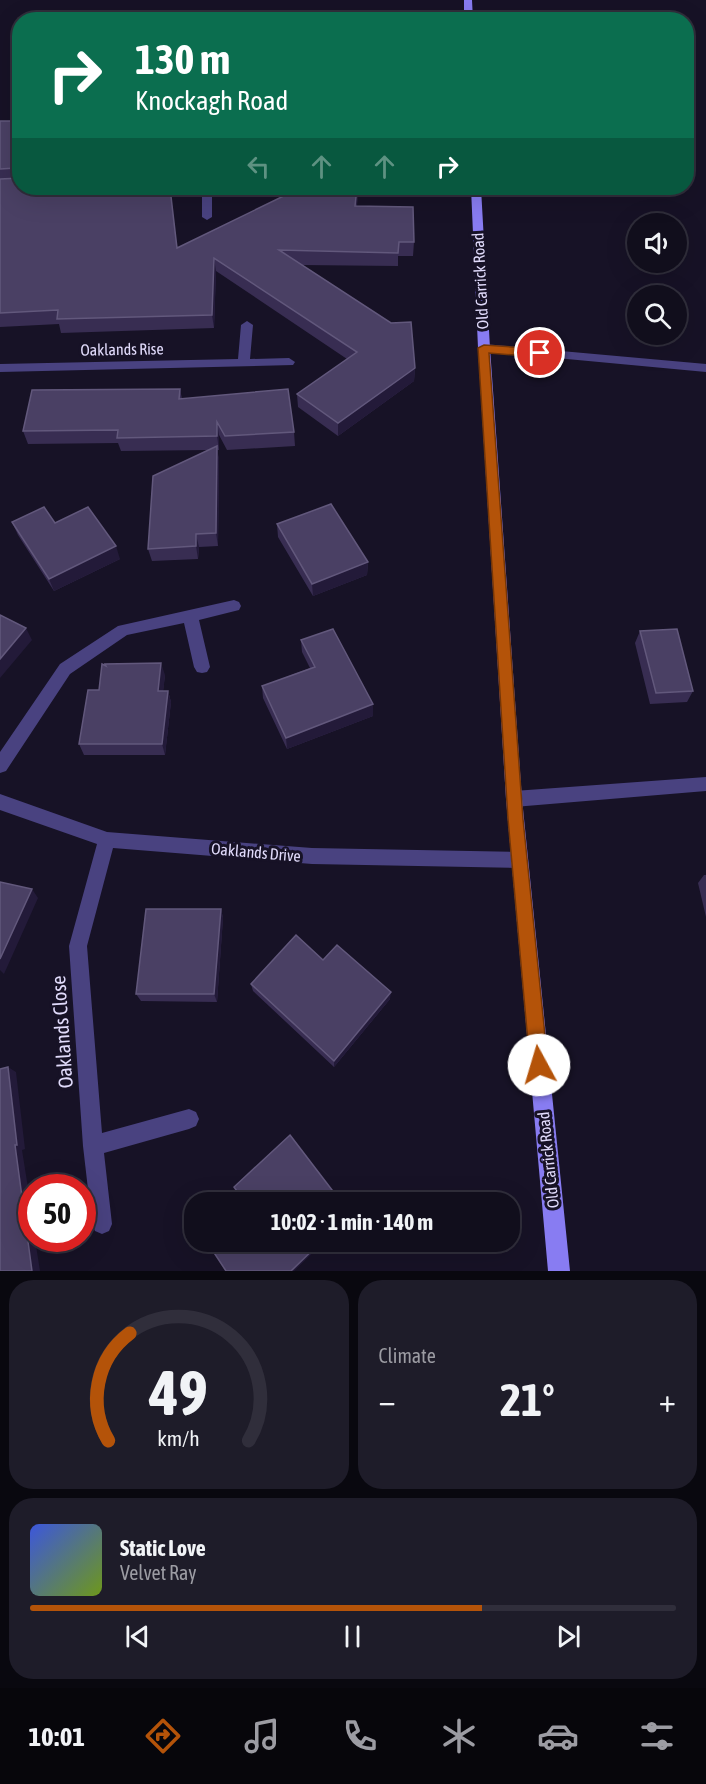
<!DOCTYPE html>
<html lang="en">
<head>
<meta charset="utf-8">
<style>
	:root { --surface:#110e1c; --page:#1e1c29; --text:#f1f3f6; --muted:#9c9ca3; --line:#302e3b; --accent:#b45309 }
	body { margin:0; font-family:"Asap Condensed",sans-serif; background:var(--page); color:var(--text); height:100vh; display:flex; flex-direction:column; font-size:22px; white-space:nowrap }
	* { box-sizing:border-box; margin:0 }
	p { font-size:20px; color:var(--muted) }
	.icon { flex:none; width:33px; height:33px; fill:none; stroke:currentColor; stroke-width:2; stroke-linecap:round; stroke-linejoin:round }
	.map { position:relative; height:1271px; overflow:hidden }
	.details { display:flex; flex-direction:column; gap:9px; padding:9px; background:#09080f; flex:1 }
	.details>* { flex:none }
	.guide { position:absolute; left:12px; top:12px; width:682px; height:183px; border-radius:24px; box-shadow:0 6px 24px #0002,0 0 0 2px var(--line); background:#0b6e4f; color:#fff; overflow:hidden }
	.controls { position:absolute; left:627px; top:213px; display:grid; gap:12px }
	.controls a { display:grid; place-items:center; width:60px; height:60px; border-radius:50%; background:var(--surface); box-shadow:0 6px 24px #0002,0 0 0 2px var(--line); font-size:30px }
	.speed { position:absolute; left:18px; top:1174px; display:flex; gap:12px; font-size:30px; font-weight:700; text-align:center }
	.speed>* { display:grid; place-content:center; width:78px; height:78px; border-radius:50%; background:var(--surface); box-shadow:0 6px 24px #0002,0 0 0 2px var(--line); line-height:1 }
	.speed .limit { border:9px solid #d22; background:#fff; color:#111 }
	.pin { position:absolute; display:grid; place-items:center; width:51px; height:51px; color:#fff; margin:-26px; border:3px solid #fff; border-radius:50%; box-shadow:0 2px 6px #0007 }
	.me { position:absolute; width:66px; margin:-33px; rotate:354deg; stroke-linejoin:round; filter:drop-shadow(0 0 4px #0008) }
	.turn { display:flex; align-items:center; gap:21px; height:126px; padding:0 24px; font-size:27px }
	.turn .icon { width:78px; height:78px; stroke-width:2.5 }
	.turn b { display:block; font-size:42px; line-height:51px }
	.lanes { display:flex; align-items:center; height:57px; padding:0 24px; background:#0003; justify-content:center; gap:30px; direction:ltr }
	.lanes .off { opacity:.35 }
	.big { font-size:45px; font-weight:700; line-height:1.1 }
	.details .tile { flex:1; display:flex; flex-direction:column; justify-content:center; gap:9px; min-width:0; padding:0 21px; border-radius:24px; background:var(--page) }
	.details .dial { align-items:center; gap:0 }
	.dial svg { height:156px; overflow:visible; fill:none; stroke:var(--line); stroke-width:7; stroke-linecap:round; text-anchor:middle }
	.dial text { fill:var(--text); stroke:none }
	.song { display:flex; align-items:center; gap:18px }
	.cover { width:72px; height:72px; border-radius:9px; background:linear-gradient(135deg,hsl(230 70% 55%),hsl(80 70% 35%)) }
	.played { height:6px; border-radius:3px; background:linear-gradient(90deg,var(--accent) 70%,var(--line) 70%) }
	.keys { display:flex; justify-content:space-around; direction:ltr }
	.heat { display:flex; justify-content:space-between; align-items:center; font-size:33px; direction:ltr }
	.details .tiles { flex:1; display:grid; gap:9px; grid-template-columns:1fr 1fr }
	.tile:last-child { grid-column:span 2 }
	.trip { position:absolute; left:184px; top:1192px; width:336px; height:60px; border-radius:24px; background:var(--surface); box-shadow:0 6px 24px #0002,0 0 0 2px var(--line); font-weight:700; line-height:60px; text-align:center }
	.tabs { display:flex; height:96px; justify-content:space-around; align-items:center; background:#07060b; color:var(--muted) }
	.tabs .icon { width:42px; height:42px }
	.tabs .current { color:var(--accent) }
	.tabs b { font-size:27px; color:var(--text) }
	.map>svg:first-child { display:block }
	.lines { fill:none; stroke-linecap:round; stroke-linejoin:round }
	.service { fill:#494280; fill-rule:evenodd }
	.minor { fill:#494280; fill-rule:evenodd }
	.tertiary { fill:#494280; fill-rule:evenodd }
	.secondary { fill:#887cf2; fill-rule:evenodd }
	.wall { fill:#382d52 }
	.shaded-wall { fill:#231a39 }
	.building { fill:#4a4064; stroke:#62587c; stroke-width:1.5 }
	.route { fill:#b45309; stroke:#753606; stroke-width:1.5 }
	.labels { text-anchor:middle; stroke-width:6; stroke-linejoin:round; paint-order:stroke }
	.street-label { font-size:16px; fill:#e1dbfb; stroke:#171226 }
	.near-street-label { font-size:20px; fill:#e1dbfb; stroke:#171226 }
</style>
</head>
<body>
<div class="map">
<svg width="706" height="1271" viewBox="0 0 706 1271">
	<rect width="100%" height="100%" fill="#171226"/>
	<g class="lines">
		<path class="service" d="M706,777V791L514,807L508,804L506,799L508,794L514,791Z"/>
		<path class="minor" d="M202,188H212V217L207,220L202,217Z
			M247,321L253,325L250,359L289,358L295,362L293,365L0,372V364L238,359L241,325Z
			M234,600L239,602L241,606L239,610L199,620L210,667L207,672L202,673L197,672L194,667L184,623L127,635L70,674L6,771L0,773V752L60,664L118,626Z
			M0,794L107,832L312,848L519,852L525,854L528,860L525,866L519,868L312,864L113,848L87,946L102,1133L189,1109L196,1112L199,1119L196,1126L189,1129L104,1153L112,1224L109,1231L102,1234L95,1231L92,1224L83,1146L69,946L97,844L0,810Z"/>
		<path class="tertiary" d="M484,344L706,364V372L480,351L478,348Z"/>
		<path class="secondary" d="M464,0H472L473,20H464Z
			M471,188H481L490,348L522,799L570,1271H548L506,799L478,348Z"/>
	</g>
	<path class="wall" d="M0,121H20V188L178,248L300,188H358L357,206L414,242L413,256H398V266L301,265L415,368L414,381L338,436L298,407L297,394L347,359L216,271L214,328L61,333L59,324L0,327Z
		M180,389L182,399L294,432L295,446L227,450L219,435V450H217L219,460L218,546L199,547L198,559L152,561L148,549L209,450L121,451L118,443L28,444L23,431Z
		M12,522L55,523L120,559L54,591L18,535Z
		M277,524L368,562L367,575L313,596L278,537Z
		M640,631L693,691L687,702L650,704L635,643Z
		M301,640L373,716L287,749L263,698L262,686L310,668L302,652Z
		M105,666L165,675L163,691H168L171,702L165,755H84L79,744L99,690Z
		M704,875H706V917L698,883Z
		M221,909L223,918L217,1002L141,1001L136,994Z
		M323,960L390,999L334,1067L253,991L251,984Z"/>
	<path class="shaded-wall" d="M357,188H358L355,220V206Z
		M214,258L216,271L214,328L212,315Z
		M415,368L414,381L338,436V423Z
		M217,422L219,435V450L217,436Z
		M217,446L219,460L218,546L216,533Z
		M196,534L199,547L198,559L196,546Z
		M116,546L120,559L54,591L49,579Z
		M368,562L367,575L313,596L312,584Z
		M26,628L32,640L0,678V659Z
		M161,663L165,675L162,703L158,691Z
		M168,691L171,702L165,755L162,744Z
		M373,704V716L287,749L286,738Z
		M32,889L38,898L4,974L0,970V959Z
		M221,909L223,918L217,1002L214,994Z
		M391,992L390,999L334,1067V1061Z
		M8,1067L16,1072L25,1149L22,1150L32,1213V1239H35L40,1271H32L15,1145Z
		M321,1242H324L294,1271H291Z"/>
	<path class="building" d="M0,121H20V171L16,168L0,169Z
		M20,178V188H170L177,248L300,188H357L355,206L413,207L414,242H399L398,253L279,250L391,323L411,322L415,368L338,423L297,394L357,352L214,258L212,315L57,319L58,310L0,313V179Z
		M180,389L179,399L288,389L294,432L225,436L217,422V436L117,438L118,430L23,431L32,390Z
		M217,446L216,533L196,534V546L148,549L153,476Z
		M331,504L368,562L312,584L277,524Z
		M44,507L55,523L88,507L116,546L49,579L12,522Z
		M0,615L26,628L0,659Z
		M333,629L373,704L286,738L262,686L315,667L301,640Z
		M677,629L693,691L656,693L640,631Z
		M161,663L158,691H168L162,744H79L88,690H99L102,664L106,666L105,664Z
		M0,882L32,889L0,959Z
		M146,909H221L214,994H136Z
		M296,935L323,960L337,945L391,992L334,1061L251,984Z
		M8,1067L17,1145H15L32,1271H0V1069Z
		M290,1135L342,1203H236L242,1198L234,1187Z
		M207,1242H321L291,1271H226Z"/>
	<path class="route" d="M484,345L540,349L545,353L540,357L489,353L523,819L548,1065L545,1071L539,1074L533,1071L530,1065L508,819L478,348Z"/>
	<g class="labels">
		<g class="street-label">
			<text transform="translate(480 281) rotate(-93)" y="6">Old Carrick Road</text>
			<text transform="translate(122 349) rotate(-1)" y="6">Oaklands Rise</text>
			<text transform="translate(256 852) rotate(5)" y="6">Oaklands Drive</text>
			<text transform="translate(548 1160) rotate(-96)" y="6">Old Carrick Road</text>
		</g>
		<g class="near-street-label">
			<text transform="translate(62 1032) rotate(-94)" y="7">Oaklands Close</text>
		</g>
	</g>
</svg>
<div class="controls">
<a><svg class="icon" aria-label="sound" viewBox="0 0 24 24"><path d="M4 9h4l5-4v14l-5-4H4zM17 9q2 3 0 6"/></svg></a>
<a><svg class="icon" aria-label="search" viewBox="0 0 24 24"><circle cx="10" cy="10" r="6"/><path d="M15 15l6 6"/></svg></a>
</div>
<div class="speed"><div class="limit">50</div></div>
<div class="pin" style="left:540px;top:353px;background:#d93025"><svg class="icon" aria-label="arrive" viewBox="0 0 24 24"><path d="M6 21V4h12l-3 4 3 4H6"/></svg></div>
<svg class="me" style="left:539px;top:1065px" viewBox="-20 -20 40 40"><circle r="19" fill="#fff"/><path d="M0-13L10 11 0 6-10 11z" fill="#b45309"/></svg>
<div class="trip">10:02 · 1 min · 140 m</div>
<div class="guide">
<div class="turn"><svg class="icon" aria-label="right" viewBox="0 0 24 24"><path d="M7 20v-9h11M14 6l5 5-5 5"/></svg><div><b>130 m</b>Knockagh Road</div></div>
<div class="lanes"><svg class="icon off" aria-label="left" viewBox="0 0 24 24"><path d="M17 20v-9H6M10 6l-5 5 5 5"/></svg><svg class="icon off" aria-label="ahead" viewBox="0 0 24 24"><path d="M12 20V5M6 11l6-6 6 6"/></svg><svg class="icon off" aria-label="ahead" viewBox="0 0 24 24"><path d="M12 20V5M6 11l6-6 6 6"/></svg><svg class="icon" aria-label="right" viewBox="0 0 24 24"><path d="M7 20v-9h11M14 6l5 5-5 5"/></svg></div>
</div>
</div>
<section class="details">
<div class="tiles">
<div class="tile dial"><svg viewBox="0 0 100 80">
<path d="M14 69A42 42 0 1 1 86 69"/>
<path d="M14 69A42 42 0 0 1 25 14" stroke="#b45309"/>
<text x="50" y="56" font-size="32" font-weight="700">49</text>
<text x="50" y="72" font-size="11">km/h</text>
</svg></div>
<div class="tile"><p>Climate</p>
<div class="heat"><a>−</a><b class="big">21°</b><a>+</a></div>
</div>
<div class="tile">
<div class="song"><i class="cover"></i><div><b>Static Love</b><p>Velvet Ray</p></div></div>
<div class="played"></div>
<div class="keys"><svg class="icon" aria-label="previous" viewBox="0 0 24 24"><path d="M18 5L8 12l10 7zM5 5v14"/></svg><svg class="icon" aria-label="pause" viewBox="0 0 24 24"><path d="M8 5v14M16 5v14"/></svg><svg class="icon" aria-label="next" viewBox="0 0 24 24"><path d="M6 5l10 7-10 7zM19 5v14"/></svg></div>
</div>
</div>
</section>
<nav class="tabs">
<b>10:01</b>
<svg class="icon current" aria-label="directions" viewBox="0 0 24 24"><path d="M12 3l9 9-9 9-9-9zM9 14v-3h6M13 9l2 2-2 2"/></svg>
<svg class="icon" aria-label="music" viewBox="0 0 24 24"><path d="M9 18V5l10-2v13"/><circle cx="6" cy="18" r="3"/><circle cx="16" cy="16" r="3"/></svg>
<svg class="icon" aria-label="phone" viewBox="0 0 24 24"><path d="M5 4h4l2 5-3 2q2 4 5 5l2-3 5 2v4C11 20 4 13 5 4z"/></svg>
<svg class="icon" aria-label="climate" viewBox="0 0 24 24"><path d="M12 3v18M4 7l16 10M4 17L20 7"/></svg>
<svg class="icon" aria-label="car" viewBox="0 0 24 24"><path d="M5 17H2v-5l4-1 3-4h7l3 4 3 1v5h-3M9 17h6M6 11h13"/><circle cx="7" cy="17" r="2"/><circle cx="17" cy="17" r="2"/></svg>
<svg class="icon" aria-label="filters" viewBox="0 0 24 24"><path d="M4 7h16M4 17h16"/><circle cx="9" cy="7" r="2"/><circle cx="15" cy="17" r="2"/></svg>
</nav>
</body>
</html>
